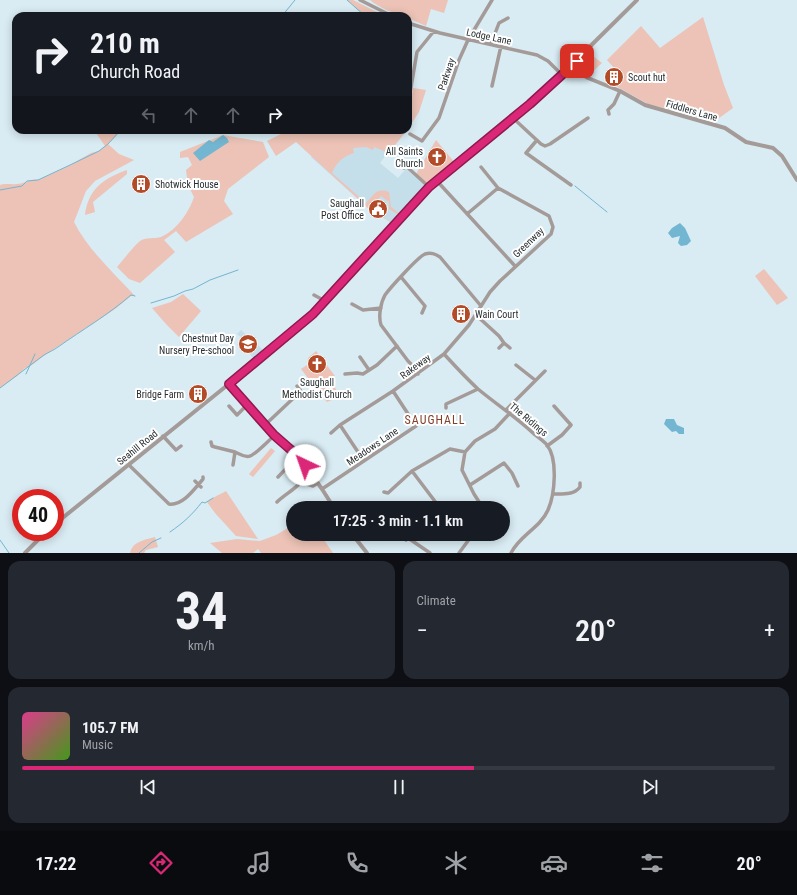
<!DOCTYPE html>
<html lang="en">
<head>
<meta charset="utf-8">
<style>
	:root { --surface:#171b24; --page:#242831; --text:#f1f3f6; --muted:#9ea1a6; --line:#363941; --accent:#db2777 }
	body { margin:0; font-family:"Roboto Condensed",sans-serif; background:var(--page); color:var(--text); height:100vh; display:flex; flex-direction:column; font-size:15px; white-space:nowrap }
	* { box-sizing:border-box; margin:0 }
	p { font-size:13px; color:var(--muted) }
	.icon { flex:none; width:22px; height:22px; fill:none; stroke:currentColor; stroke-width:2; stroke-linecap:round; stroke-linejoin:round }
	.map { position:relative; height:553px; overflow:hidden }
	.panel { display:flex; flex-direction:column; gap:8px; padding:8px; background:#0d0f14; flex:1 }
	.panel>* { flex:none }
	.guide { position:absolute; left:12px; top:12px; width:400px; height:122px; border-radius:12px; box-shadow:0 2px 10px #0003; background:#171b24; color:var(--text); overflow:hidden }
	.speed { position:absolute; left:12px; top:489px; display:flex; gap:8px; font-size:20px; font-weight:700; text-align:center }
	.speed>* { display:grid; place-content:center; width:52px; height:52px; border-radius:50%; background:var(--surface); box-shadow:0 2px 10px #0003; line-height:1 }
	.speed .limit { border:6px solid #d22; background:#fff; color:#111 }
	.pin { position:absolute; display:grid; place-items:center; width:34px; height:34px; color:#fff; margin:-17px; border-radius:8px; box-shadow:0 2px 6px #0006 }
	.me { position:absolute; width:44px; margin:-22px; rotate:318deg; stroke-linejoin:round; filter:drop-shadow(0 0 3px #0008) }
	.turn { display:flex; align-items:center; gap:14px; height:84px; padding:0 12px; font-size:18px }
	.turn .icon { width:52px; height:52px; stroke-width:2.5 }
	.turn b { display:block; font-size:28px; line-height:34px }
	.lanes { display:flex; align-items:center; height:38px; padding:0 12px; background:#0003; justify-content:center; gap:20px; direction:ltr }
	.lanes .off { opacity:.35 }
	.big { font-size:30px; font-weight:600; line-height:1.1 }
	.panel .widget { flex:1; display:flex; flex-direction:column; justify-content:center; gap:6px; min-width:0; padding:0 14px; border-radius:12px; background:var(--page) }
	.panel .dial { align-items:center; gap:0 }
	.dial b { font-size:52px; line-height:1 }
	.song { display:flex; align-items:center; gap:12px }
	.cover { width:48px; height:48px; border-radius:6px; background:linear-gradient(135deg,hsl(330 70% 55%),hsl(100 70% 35%)) }
	.played { height:4px; border-radius:2px; background:linear-gradient(90deg,var(--accent) 60%,var(--line) 60%) }
	.keys { display:flex; justify-content:space-around; direction:ltr }
	.heat { display:flex; justify-content:space-between; align-items:center; font-size:22px; direction:ltr }
	.panel .tiles { flex:1; display:grid; gap:8px; grid-template-columns:1fr 1fr }
	.widget:last-child { grid-column:span 2 }
	.trip { position:absolute; left:286px; top:501px; width:224px; height:40px; border-radius:20px; background:var(--surface); box-shadow:0 2px 10px #0003; font-weight:600; line-height:40px; text-align:center }
	.tab-bar { display:flex; height:64px; justify-content:space-around; align-items:center; background:#090b0e; color:var(--muted) }
	.tab-bar .icon { width:28px; height:28px }
	.tab-bar .selected { color:var(--accent) }
	.tab-bar b { font-size:18px; color:var(--text) }
	.map>svg:first-child { display:block }
	.built { fill:#c4dfea }
	.green { fill:#ecc3b6 }
	.water { fill:#73b6d1 }
	.lines { fill:none; stroke-linecap:round; stroke-linejoin:round }
	.stream { stroke:#73b6d1; stroke-width:1 }
	.minor { stroke:#a49b99; stroke-width:3.5 }
	.tertiary { stroke:#a49b99; stroke-width:4 }
	.route-casing { stroke:#8e194d; stroke-width:10 }
	.route { stroke:#db2777; stroke-width:7 }
	.labels { text-anchor:middle; stroke-width:4; stroke-linejoin:round; paint-order:stroke }
	.street-label { font-size:10px; fill:#272e31; stroke:#fff }
	.poi-label { font-size:10px; fill:#272e31; stroke:#fff; text-anchor:end }
	.quarter-label { font-size:12px; letter-spacing:1px; fill:#833f28; stroke:#fff }
</style>
</head>
<body>
<div class="map">
<svg width="797" height="553" viewBox="0 0 797 553">
	<rect width="100%" height="100%" fill="#d9ebf3"/>
	<path class="built" d="M404,133L380,163L398,178L406,169L427,187L392,223L369,209L311,157L324,138Z
		M241,330L257,344L264,351L254,359L249,353L237,345L242,338L237,334Z"/>
	<path class="green" d="M347,0H353L379,13L377,16H365Z
		M370,0H448L444,13L431,9L426,26L408,18V16C398,16 378,7 370,0Z
		M703,17L724,85L733,108L715,121L648,104L612,84L622,77L607,60L641,26L660,48Z
		M589,53L602,63L590,74L576,67V65Z
		M413,88L426,90L419,112L408,129V93L412,94Z
		M94,130H121L108,144L119,154L134,160L95,181L86,191L74,222C88,250 114,273 135,296H131L115,309L45,355L29,367L25,368L17,376L0,388V185C6,183 11,185 17,184C25,184 30,178 38,180L70,165L91,153L99,151L105,146Z
		M289,130H407L389,153L374,147L373,150L366,147L353,148L354,153C342,157 337,162 332,173L366,203C374,195 376,187 389,192L391,207L400,214L399,215L389,209V202L381,196L370,208L392,223L369,209L296,142L276,156L267,141Z
		M223,135L263,142L269,157L228,189L224,201L233,214L186,242L176,231L164,240L175,252L140,283L129,279L117,267C124,259 132,248 140,241C145,237 155,239 161,237C177,230 189,212 194,197L188,185L186,170L192,165L188,157L180,158V152Z
		M436,140L455,163L429,185L416,174Z
		M127,170V174L93,202L95,212L85,215C88,189 104,178 127,170Z
		M764,269L788,298L777,305L755,276Z
		M183,294L201,311L179,337L166,324L152,308L171,302Z
		M316,351L335,376L329,380L341,396L327,402L301,369L307,365L308,358Z
		M271,448L275,451L253,477L249,474Z
		M226,491L258,539L236,536L215,513L207,502C213,497 219,495 226,491Z
		M293,525V534H320L333,553H261L258,549L253,553H222L210,543L237,539L260,541L276,535Z
		M155,537L158,547L146,550L144,553H130C133,541 145,540 155,537Z"/>
	<path class="water" d="M223,135L227,138L229,142L200,161L193,153L209,140L213,142Z
		M680,223L685,228L691,241L687,245L681,246L678,243L680,236L672,238L668,233L672,228Z
		M666,419H674L677,425L684,428V434H679L676,431L672,432L664,424Z"/>
	<g class="lines">
		<path class="stream" d="M347,0L365,16
			M282,16L295,0
			M377,16V15
			M575,186L607,212
			M0,190L22,186L27,181L38,180L70,165L99,151L108,144L121,130
			M151,303L174,296L185,291L193,289L210,280L238,270
			M26,374L35,354
			M0,388C15,377 29,366 44,355C49,352 54,350 58,347C82,330 108,315 131,295L135,296
			M170,532C183,523 192,515 202,502L205,503L213,498
			M0,540L9,553
			M139,553L152,542L161,538"/>
		<path class="minor" d="M360,0L392,16
			M408,23L440,33L537,55L548,61L562,75
			M491,44L499,23L508,18
			M492,86L501,46
			M410,93L417,52L434,31
			M609,114L608,110L614,104L620,91
			M513,118L541,144L545,146L550,144L588,118
			M410,134L422,141L439,118L459,60L468,40L492,0
			M537,140L526,153L571,185
			M404,168L406,166L429,187
			M437,181L515,266
			M467,214L498,188
			M401,277L425,306L422,313
			M314,295L325,301
			M352,304L363,310L381,308
			M476,315L499,336L504,343L510,348
			M499,348L504,343
			M444,354C455,366 466,378 478,389C496,404 516,417 533,433C537,437 543,440 547,445C558,459 555,494 548,510C540,528 520,535 511,553
			M360,357L369,370
			M516,365L535,380
			M345,374L357,373L363,374L377,365L397,346
			M418,374L417,370L408,361L381,325C378,316 381,302 385,295C390,288 418,257 425,254C431,252 435,254 440,257L481,306
			M229,406L237,415L247,405
			M446,408V404L478,389
			M506,410L545,371
			M266,424L301,391L297,386
			M340,425L364,461
			M331,433L340,425L393,391L444,354L469,325L490,292L500,281L551,234L553,227L549,216L498,188L481,167
			M163,436L176,450L181,446
			M211,442L212,446L215,447L235,452
			M547,446L562,435L571,425L554,406
			M129,465L169,504C183,506 195,488 203,479V477
			M233,465L235,452C240,454 245,458 250,456C255,455 270,439 275,435
			M412,471L440,508
			M278,477L298,456
			M195,481L201,487
			M470,485L504,463L512,473L518,486
			M322,489L416,426L393,391
			M384,492L388,493L412,471L450,449L465,452
			M554,494C563,494 574,495 580,487V483
			M277,502C284,495 294,490 301,482L313,486L318,483
			M483,508L474,494L462,470L465,452L475,441L495,429L510,413
			M406,540L408,538L430,553
			M459,553L473,534"/>
		<path class="tertiary" d="M571,67L588,78L620,91L645,105L725,128L746,142L773,148L782,156L797,180
			M229,384L275,435L298,456L322,489L334,508
			M55,524L240,375L313,313L429,187L552,84L637,0
			M352,534L367,553
			M25,553L46,532"/>
	</g>
	<g class="lines">
		<g class="route-casing">
			<path id="route" d="M305,465L298,456L274,435L229,384L313,314L429,187L530,104L577,61"/>
		</g>
		<use href="#route" class="route"/>
	</g>
	<defs>
		<g id="building-disc" transform="scale(1)"><circle r="9.5" fill="#b34b28" stroke="#fff"/><path d="M-4-6H4V6H1V3H-1V6H-4ZM-2.5-4.3h1.7v1.8h-1.7ZM.8-4.3h1.7v1.8H.8ZM-2.5-1h1.7V.8h-1.7ZM.8-1h1.7V.8H.8Z" fill="#fff"/></g>
		<g id="church-disc" transform="scale(1)"><circle r="9.5" fill="#b34b28" stroke="#fff"/><path d="M-1.2-6h2.4v3.5h3.3v2.4h-3.3V6h-2.4V-.1h-3.3v-2.4h3.3Z" fill="#fff"/></g>
		<g id="civic-disc" transform="scale(1)"><circle r="9.5" fill="#b34b28" stroke="#fff"/><path d="M-.6-6.5H3V-4.5H.6V-3L4-1V1h2V6H-6V1h2V-1L-.6-3ZM-1.2 2.5V6h2.4V2.5Z" fill="#fff"/></g>
		<g id="school-disc" transform="scale(1)"><circle r="9.5" fill="#b34b28" stroke="#fff"/><path d="M0-5L7-2L0 1L-7-2ZM-4 1L0 2.5L4 1V4Q0 6-4 4Z" fill="#fff"/></g>
	</defs>
	<g fill-rule="evenodd">
		<use href="#building-disc" x="614" y="77"/>
		<use href="#church-disc" x="437" y="157"/>
		<use href="#building-disc" x="141" y="184"/>
		<use href="#civic-disc" x="378" y="209"/>
		<use href="#building-disc" x="461" y="314"/>
		<use href="#school-disc" x="248" y="344"/>
		<use href="#church-disc" x="317" y="364"/>
		<use href="#building-disc" x="198" y="394"/>
	</g>
	<g class="labels">
		<g class="street-label">
			<text transform="translate(489 36) rotate(12)" y="4">Lodge Lane</text>
			<text transform="translate(446 74) rotate(-71)" y="4">Parkway</text>
			<text transform="translate(692 110) rotate(16)" y="4">Fiddlers Lane</text>
			<text transform="translate(528 242) rotate(-44)" y="4">Greenway</text>
			<text transform="translate(415 366) rotate(-36)" y="4">Rakeway</text>
			<text transform="translate(529 419) rotate(40)" y="4">The Ridings</text>
			<text transform="translate(372 446) rotate(-34)" y="4">Meadows Lane</text>
			<text transform="translate(137 447) rotate(-39)" y="4">Seahill Road</text>
		</g>
		<g class="poi-label">
			<text x="628" y="81" text-anchor="start">Scout hut</text>
			<text x="423" y="155">All Saints<tspan x="423" dy="12">Church</tspan></text>
			<text x="155" y="188" text-anchor="start">Shotwick House</text>
			<text x="364" y="207">Saughall<tspan x="364" dy="12">Post Office</tspan></text>
			<text x="475" y="318" text-anchor="start">Wain Court</text>
			<text x="234" y="342">Chestnut Day<tspan x="234" dy="12">Nursery Pre-school</tspan></text>
			<text x="317" y="386" text-anchor="middle">Saughall<tspan x="317" dy="12">Methodist Church</tspan></text>
			<text x="184" y="398">Bridge Farm</text>
		</g>
		<g class="quarter-label">
			<text x="435" y="424">SAUGHALL</text>
		</g>
	</g>
</svg>
<div class="speed"><div class="limit">40</div></div>
<div class="pin" style="left:577px;top:61px;background:#d93025"><svg class="icon" aria-label="arrive" viewBox="0 0 24 24"><path d="M6 21V4h12l-3 4 3 4H6"/></svg></div>
<svg class="me" style="left:305px;top:465px" viewBox="-20 -20 40 40"><circle r="19" fill="#fff"/><path d="M0-13L10 11 0 6-10 11z" fill="#db2777"/></svg>
<div class="trip">17:25 · 3 min · 1.1 km</div>
<div class="guide">
<div class="turn"><svg class="icon" aria-label="right" viewBox="0 0 24 24"><path d="M7 20v-9h11M14 6l5 5-5 5"/></svg><div><b>210 m</b>Church Road</div></div>
<div class="lanes"><svg class="icon off" aria-label="left" viewBox="0 0 24 24"><path d="M17 20v-9H6M10 6l-5 5 5 5"/></svg><svg class="icon off" aria-label="ahead" viewBox="0 0 24 24"><path d="M12 20V5M6 11l6-6 6 6"/></svg><svg class="icon off" aria-label="ahead" viewBox="0 0 24 24"><path d="M12 20V5M6 11l6-6 6 6"/></svg><svg class="icon" aria-label="right" viewBox="0 0 24 24"><path d="M7 20v-9h11M14 6l5 5-5 5"/></svg></div>
</div>
</div>
<section class="panel">
<div class="tiles">
<div class="widget dial"><b>34</b><p>km/h</p></div>
<div class="widget"><p>Climate</p>
<div class="heat"><a>−</a><b class="big">20°</b><a>+</a></div>
</div>
<div class="widget">
<div class="song"><i class="cover"></i><div><b>105.7 FM</b><p>Music</p></div></div>
<div class="played"></div>
<div class="keys"><svg class="icon" aria-label="previous" viewBox="0 0 24 24"><path d="M18 5L8 12l10 7zM5 5v14"/></svg><svg class="icon" aria-label="pause" viewBox="0 0 24 24"><path d="M8 5v14M16 5v14"/></svg><svg class="icon" aria-label="next" viewBox="0 0 24 24"><path d="M6 5l10 7-10 7zM19 5v14"/></svg></div>
</div>
</div>
</section>
<nav class="tab-bar">
<b>17:22</b>
<svg class="icon selected" aria-label="directions" viewBox="0 0 24 24"><path d="M12 3l9 9-9 9-9-9zM9 14v-3h6M13 9l2 2-2 2"/></svg>
<svg class="icon" aria-label="music" viewBox="0 0 24 24"><path d="M9 18V5l10-2v13"/><circle cx="6" cy="18" r="3"/><circle cx="16" cy="16" r="3"/></svg>
<svg class="icon" aria-label="phone" viewBox="0 0 24 24"><path d="M5 4h4l2 5-3 2q2 4 5 5l2-3 5 2v4C11 20 4 13 5 4z"/></svg>
<svg class="icon" aria-label="climate" viewBox="0 0 24 24"><path d="M12 3v18M4 7l16 10M4 17L20 7"/></svg>
<svg class="icon" aria-label="car" viewBox="0 0 24 24"><path d="M5 17H2v-5l4-1 3-4h7l3 4 3 1v5h-3M9 17h6M6 11h13"/><circle cx="7" cy="17" r="2"/><circle cx="17" cy="17" r="2"/></svg>
<svg class="icon" aria-label="filters" viewBox="0 0 24 24"><path d="M4 7h16M4 17h16"/><circle cx="9" cy="7" r="2"/><circle cx="15" cy="17" r="2"/></svg>
<b>20°</b>
</nav>
</body>
</html>
